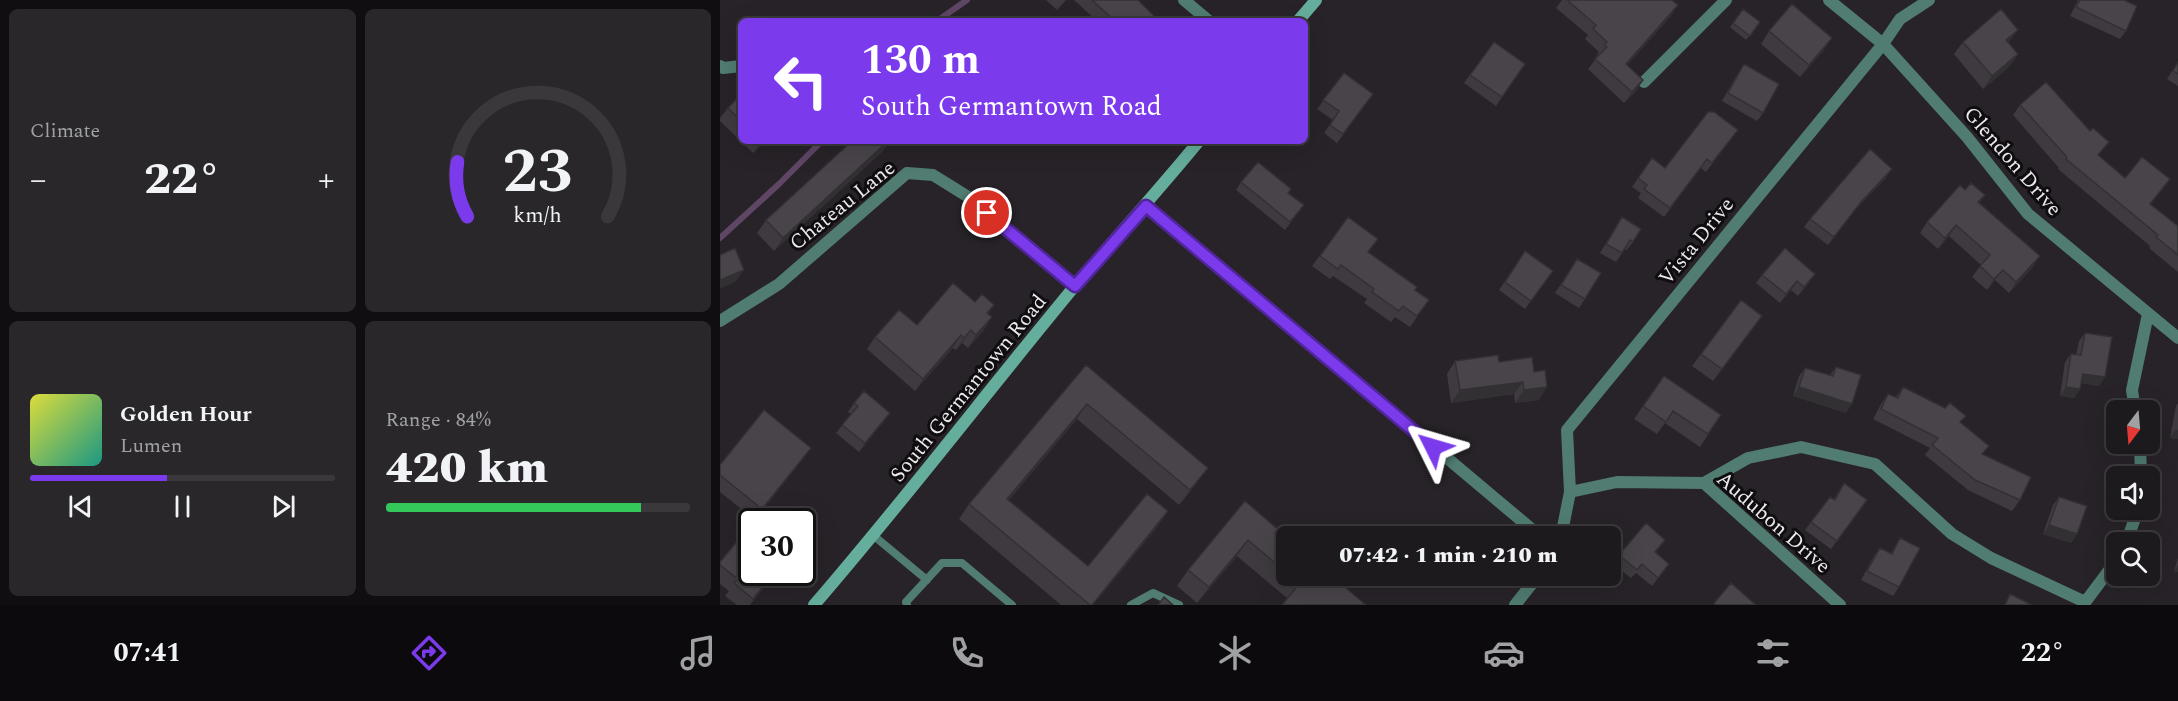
<!DOCTYPE html>
<html lang="en">
<head>
<meta charset="utf-8">
<style>
	:root { --surface:#1d1a1e; --page:#2a272b; --text:#f1f3f6; --muted:#a0a1a4; --line:#3b383c; --accent:#7c3aed }
	body { margin:0; font-family:Spectral,serif; background:var(--page); color:var(--text); height:100vh; display:flex; flex-direction:column; font-size:22px; white-space:nowrap }
	* { box-sizing:border-box; margin:0 }
	p { font-size:20px; color:var(--muted) }
	.icon { flex:none; width:33px; height:33px; fill:none; stroke:currentColor; stroke-width:2; stroke-linecap:round; stroke-linejoin:round }
	.map { position:relative; flex:1; overflow:hidden }
	.side { display:flex; flex-direction:column; gap:9px; padding:9px; background:#100e10; width:720px }
	.side>* { flex:none }
	.hud { position:absolute; left:18px; top:18px; width:570px; height:126px; border-radius:9px; box-shadow:0 6px 24px #0002,0 0 0 2px var(--line); background:#7c3aed; color:#fff; overflow:hidden }
	.needle { width:39px; rotate:196deg }
	.tools { position:absolute; left:1386px; top:400px; display:grid; gap:12px }
	.tools a { display:grid; place-items:center; width:54px; height:54px; border-radius:9px; background:var(--surface); box-shadow:0 6px 24px #0002,0 0 0 2px var(--line); font-size:30px }
	.speed { position:absolute; left:18px; top:508px; display:flex; gap:12px; font-size:30px; font-weight:700; text-align:center }
	.speed>* { display:grid; place-content:center; width:78px; height:78px; border-radius:50%; background:var(--surface); box-shadow:0 6px 24px #0002,0 0 0 2px var(--line); line-height:1 }
	.speed .limit { border:3px solid #111; border-radius:9px; background:#fff; color:#111 }
	.pin { position:absolute; display:grid; place-items:center; width:51px; height:51px; color:#fff; margin:-26px; border:3px solid #fff; border-radius:50%; box-shadow:0 2px 6px #0007 }
	.me { position:absolute; width:66px; margin:-33px; rotate:310deg; stroke-linejoin:round; filter:drop-shadow(0 0 4px #0008) }
	.turn { display:flex; align-items:center; gap:21px; height:126px; padding:0 24px; font-size:27px }
	.turn .icon { width:78px; height:78px; stroke-width:2.5 }
	.turn b { display:block; font-size:42px; line-height:51px }
	.big { font-size:45px; font-weight:800; line-height:1.1 }
	.side .widget { flex:1; display:flex; flex-direction:column; justify-content:center; gap:9px; min-width:0; padding:0 21px; border-radius:9px; background:var(--page) }
	.side .dial { align-items:center; gap:0 }
	.dial svg { height:156px; overflow:visible; fill:none; stroke:var(--line); stroke-width:7; stroke-linecap:round; text-anchor:middle }
	.dial text { fill:var(--text); stroke:none }
	.song { display:flex; align-items:center; gap:18px }
	.cover { width:72px; height:72px; border-radius:9px; background:linear-gradient(135deg,hsl(60 70% 55%),hsl(170 70% 35%)) }
	.played { height:6px; border-radius:3px; background:linear-gradient(90deg,var(--accent) 45%,var(--line) 45%) }
	.keys { display:flex; justify-content:space-around; direction:ltr }
	.heat { display:flex; justify-content:space-between; align-items:center; font-size:33px; direction:ltr }
	.charge { height:9px; border-radius:4px; background:linear-gradient(90deg,#34c759 84%,var(--line) 0) }
	.side .tiles { flex:1; display:grid; gap:9px; grid-template-columns:repeat(2,1fr) }
	.trip { position:absolute; left:556px; top:526px; width:345px; height:60px; border-radius:9px; background:var(--surface); box-shadow:0 6px 24px #0002,0 0 0 2px var(--line); font-weight:800; line-height:60px; text-align:center }
	.dock { display:flex; height:96px; justify-content:space-around; align-items:center; background:#0c0a0c; color:var(--muted) }
	.dock .icon { width:42px; height:42px }
	.dock .current { color:var(--accent) }
	.dock b { font-size:27px; color:var(--text) }
	main { display:flex; flex:1; min-height:0 }
	.map>svg:first-child { display:block }
	.lines { fill:none; stroke-linecap:round; stroke-linejoin:round }
	.stream { stroke:#5e4664; stroke-width:6 }
	.service { stroke:#507c71; stroke-width:8 }
	.minor { stroke:#507c71; stroke-width:12 }
	.secondary { stroke:#65ad9c; stroke-width:12 }
	.wall { fill:#3f3a40 }
	.shaded-wall { fill:#333034 }
	.building { fill:#49444a; stroke:#333034; stroke-width:1.5 }
	.route-casing { stroke:#51269a; stroke-width:15 }
	.route { stroke:#7c3aed; stroke-width:10 }
	.labels { text-anchor:middle; stroke-width:6; stroke-linejoin:round; paint-order:stroke }
	.street-label { font-size:21px; fill:#ebe9ec; stroke:#0f0d10 }
</style>
</head>
<body>
<main>
<section class="side">
<div class="tiles">
<div class="widget"><p>Climate</p>
<div class="heat"><a>−</a><b class="big">22°</b><a>+</a></div>
</div>
<div class="widget dial"><svg viewBox="0 0 100 80">
<path d="M14 69A42 42 0 1 1 86 69"/>
<path d="M14 69A42 42 0 0 1 9 41" stroke="#7c3aed"/>
<text x="50" y="56" font-size="32" font-weight="700">23</text>
<text x="50" y="72" font-size="11">km/h</text>
</svg></div>
<div class="widget">
<div class="song"><i class="cover"></i><div><b>Golden Hour</b><p>Lumen</p></div></div>
<div class="played"></div>
<div class="keys"><svg class="icon" aria-label="previous" viewBox="0 0 24 24"><path d="M18 5L8 12l10 7zM5 5v14"/></svg><svg class="icon" aria-label="pause" viewBox="0 0 24 24"><path d="M8 5v14M16 5v14"/></svg><svg class="icon" aria-label="next" viewBox="0 0 24 24"><path d="M6 5l10 7-10 7zM19 5v14"/></svg></div>
</div>
<div class="widget"><p>Range · 84%</p><b class="big">420 km</b><div class="charge"></div></div>
</div>
</section>
<div class="map">
<svg width="1458" height="605" viewBox="0 0 1458 605">
	<rect width="100%" height="100%" fill="#272328"/>
	<g class="lines">
		<path class="stream" d="M217,21L247,0
			M0,238L59,184L102,141"/>
		<path class="service" d="M154,536L207,580
			M187,605L186,602L222,563H242L292,605
			M411,605L433,593L459,605"/>
		<path class="minor" d="M464,0L489,21
			M1109,0L1163,44L1247,137L1308,214L1458,338
			M0,66L3,68L21,66
			M924,82L1006,0
			M426,205L821,537
			M0,321L59,284L187,173L213,175L250,198L355,286
			M1415,411L1412,390L1428,314
			M1420,444L1421,477
			M984,483L1028,458L1081,447L1155,464L1232,534L1271,558L1365,602
			M850,492L897,482L984,483L1120,605
			M841,537L850,492L847,430L1163,44L1180,19L1209,0
			M1406,543L1418,510
			M795,605L818,576
			M1363,605L1396,561"/>
		<path class="secondary" d="M578,21L596,0
			M94,605C184,501 267,392 354,287C395,238 438,191 479,141"/>
	</g>
	<path class="wall" d="M326,0H346L337,10Z
		M354,0H418L439,21H377Z
		M842,0H952L951,16L907,65L923,80L916,91L904,103L868,69L878,56L877,55L879,52L865,39L868,35L836,8Z
		M1358,0H1404L1406,31L1400,39L1350,16Z
		M1023,9L1040,22L1026,40L1010,27Z
		M1049,31L1104,50L1080,77L1041,44Z
		M774,42L805,64L776,106L744,83Z
		M1243,42L1288,43L1298,54L1289,67L1263,89L1234,54Z
		M1458,62V86L1447,79Z
		M1024,64L1043,113L1037,121L1002,101L1018,73Z
		M624,73L653,94L617,143L604,133L613,120L597,109Z
		M21,94V141H46L33,153L0,121V118L8,108Z
		M1300,105L1379,156L1405,178L1442,190L1430,204L1458,226V272L1429,248L1430,246L1338,169L1339,168L1293,115Z
		M1012,138L986,172L981,168L944,217L918,198L921,193L912,187L932,158L945,168Z
		M132,141H169L162,152L54,251L37,233L46,220Z
		M1166,178L1135,210L1108,245L1084,227L1090,219Z
		M521,182L568,193L584,205L565,230L516,190Z
		M1245,190L1265,195L1259,203L1313,267L1289,293L1275,280L1267,290L1252,277L1261,265L1229,236L1218,249L1200,233L1207,222Z
		M628,217L648,253L695,290L709,300L690,327L675,317L671,322L644,303L647,299L613,276L610,279L592,266Z
		M902,217L913,242L907,250L905,249L896,262L880,253Z
		M805,251L833,271L805,309L779,290Z
		M857,259L865,299L859,308L835,293Z
		M1042,275L1089,283L1078,296L1071,290L1060,303L1036,283Z
		M255,302L274,305L268,314L264,330L248,348L242,343L236,350L233,348L195,391L147,349L155,337L197,325Z
		M1042,316L993,381L972,366L981,354Z
		M1365,333L1385,377L1379,386L1361,383L1360,389L1354,398L1340,396L1345,362L1351,354L1356,355L1359,341Z
		M812,357L819,400L795,403L794,394L731,403L727,374L735,361L779,362Z
		M366,365L477,483L459,505L357,419L289,500L368,566L438,526L373,605H341L239,519L249,504Z
		M1116,367L1126,413L1073,396L1079,376L1085,368L1110,375Z
		M944,376L1001,415L980,447L945,423L937,434L914,419Z
		M1183,387L1241,423L1263,454L1300,500L1292,511L1248,490L1205,455L1210,448L1153,419L1161,404L1168,394L1176,397Z
		M134,403L164,421L139,452L116,433L131,414L128,412Z
		M1458,403V439L1450,438L1456,406Z
		M91,448L35,520L0,492V465Z
		M1124,483L1141,509L1111,549L1085,530L1110,497L1114,499Z
		M1339,497L1357,534L1351,543L1323,534L1333,505Z
		M525,501L567,537V576H612L567,598L517,556L477,603L457,586L468,570Z
		M1180,538L1179,587L1173,596L1141,580L1154,556L1160,548L1171,553Z
		M939,548L936,552L949,564L932,586L916,573L911,578L893,564L899,555Z
		M1458,558V572L1454,571Z
		M0,562L32,573H55L30,605H17L5,596L9,591L0,584Z"/>
	<path class="shaded-wall" d="M958,5L951,16L898,75L906,64Z
		M1298,30L1289,42L1277,52L1286,40Z
		M1112,38L1104,50L1080,77L1089,65Z
		M1298,54L1289,67L1263,89L1272,76Z
		M923,80L916,91L904,103L912,92Z
		M42,141H46L33,153Z
		M168,141L162,152L54,251L63,238Z
		M1172,169L1166,178L1135,210L1108,245L1141,202Z
		M1236,225L1229,236L1218,249L1225,238Z
		M1320,256L1313,267L1289,293L1296,282Z
		M24,270L15,282L0,289V280Z
		M1283,270L1267,290L1274,279Z
		M1095,274L1089,283L1078,296L1084,287Z
		M1077,281L1071,290L1060,303L1066,294Z
		M272,317L264,330L248,348L256,335Z
		M251,330L242,343L236,350L244,338Z
		M241,335L233,348L195,391L203,379Z
		M1363,374L1385,377L1379,386L1357,382Z
		M803,382L794,394L731,403L740,390Z
		M827,387L819,400L795,403L804,390Z
		M1079,387L1132,404L1126,413L1073,396Z
		M1346,387L1360,389L1354,398L1340,396Z
		M367,404L357,419L277,514L287,499Z
		M170,413L164,421L139,452L145,443Z
		M1456,429L1458,430V439L1450,438Z
		M91,448L83,459L35,520L42,509Z
		M488,468L477,483L459,505L470,490Z
		M448,511L438,526L373,605H372Z
		M1329,525L1357,534L1351,543L1323,534Z
		M528,540L517,556L477,603L489,587Z
		M1458,565V572L1454,571Z
		M54,573H55L29,605L33,599Z"/>
	<path class="building" d="M372,0H418L439,21H395Z
		M847,0H952L958,5L906,64L923,80L912,92L875,59L887,47L884,45L887,42L873,29L876,25Z
		M1360,0H1404L1417,6L1406,31L1356,7Z
		M1072,4L1112,38L1089,65L1049,31Z
		M1023,9L1040,22L1030,36L1013,23Z
		M1281,9L1298,30L1286,40L1298,54L1272,76L1243,42Z
		M774,42L805,64L782,97L750,75Z
		M1458,62V74L1453,71Z
		M1024,64L1059,84L1043,113L1008,93Z
		M624,73L653,94L623,134L610,125L619,111L603,100Z
		M1326,82L1370,131L1373,128L1389,142L1378,155L1405,178L1422,157L1450,179L1430,204L1458,226V255L1436,237L1438,235L1346,159L1347,157L1300,105Z
		M21,94V121L8,108Z
		M988,112H994L1018,130L992,163L987,159L950,208L924,189L927,185L918,178L932,158L945,168Z
		M132,141H168L63,238L46,220Z
		M1150,149L1172,169L1141,202L1114,237L1090,219Z
		M538,162L571,189L568,193L584,205L570,222L521,182Z
		M1251,183L1265,195L1258,202L1320,256L1296,282L1283,270L1274,279L1260,266L1270,255L1236,225L1225,238L1207,222L1240,185L1245,190Z
		M628,217L658,239L648,252L697,287L695,290L709,300L697,316L683,306L679,311L652,292L654,289L621,265L618,269L600,256Z
		M902,217L921,229L913,242L910,240L902,253L886,244Z
		M15,248L24,270L0,280V255Z
		M1065,248L1095,274L1084,287L1077,281L1066,294L1042,275Z
		M805,251L833,271L811,301L785,282Z
		M857,259L881,273L865,299L841,285Z
		M233,283L255,302L262,294L274,305L267,313L272,317L256,335L251,330L244,338L241,335L203,379L155,337L179,310L197,325Z
		M1021,300L1042,316L1002,369L981,354Z
		M1365,333L1392,337L1385,377L1363,374L1360,389L1346,387L1351,354L1361,355Z
		M778,355L779,362L812,357L814,372L825,370L827,387L804,390L803,382L740,390L735,361Z
		M366,365L488,468L470,490L367,404L287,499L368,566L427,494L448,511L372,605H370L249,504Z
		M1116,367L1141,375L1132,404L1079,387L1085,368L1113,376Z
		M944,376L1001,415L988,434L953,411L946,422L923,406Z
		M1183,387L1225,408L1230,403L1246,416L1240,422L1269,446L1262,454L1311,477L1300,500L1255,480L1212,445L1218,438L1161,409L1168,394L1178,398Z
		M144,391L170,413L145,443L122,425L138,406L134,403Z
		M44,410L91,448L42,509L0,475V465Z
		M1124,483L1147,500L1117,541L1091,522L1110,497L1115,500Z
		M1339,497L1367,506L1357,534L1329,525Z
		M525,501L567,537V573L528,540L489,587L468,570Z
		M926,523L945,540L935,552L949,564L938,578L922,564L917,570L899,555Z
		M24,533L32,538V573H54L33,599L14,583L18,579L0,565V562Z
		M1180,538L1200,548L1179,587L1147,571L1160,548L1172,554Z
		M571,576H612L646,605H562L580,583Z
		M1011,583L1036,605H995L994,603Z
		M1290,594L1312,605H1285Z
		M444,597L453,605H438Z"/>
	<g class="lines">
		<g class="route-casing">
			<path id="route" d="M267,213L355,286L426,206L713,447"/>
		</g>
		<use href="#route" class="route"/>
	</g>
	<g class="labels">
		<g class="street-label">
			<text transform="translate(1293 161) rotate(49)" y="7">Glendon Drive</text>
			<text transform="translate(122 205) rotate(-39)" y="7">Chateau Lane</text>
			<text transform="translate(976 241) rotate(-51)" y="7">Vista Drive</text>
			<text transform="translate(248 388) rotate(-51)" y="7">South Germantown Road</text>
			<text transform="translate(1054 522) rotate(41)" y="7">Audubon Drive</text>
		</g>
	</g>
</svg>
<div class="tools">
<a><svg class="needle" viewBox="-14 -14 28 28"><path d="M0-13l5 13h-10z" fill="#e53935"/><path d="M0 13l5-13h-10z" fill="#a0a1a4"/></svg></a>
<a><svg class="icon" aria-label="sound" viewBox="0 0 24 24"><path d="M4 9h4l5-4v14l-5-4H4zM17 9q2 3 0 6"/></svg></a>
<a><svg class="icon" aria-label="search" viewBox="0 0 24 24"><circle cx="10" cy="10" r="6"/><path d="M15 15l6 6"/></svg></a>
</div>
<div class="speed"><div class="limit">30</div></div>
<div class="pin" style="left:267px;top:213px;background:#d93025"><svg class="icon" aria-label="arrive" viewBox="0 0 24 24"><path d="M6 21V4h12l-3 4 3 4H6"/></svg></div>
<svg class="me" style="left:713px;top:447px" viewBox="-20 -20 40 40"><path d="M0-17L14 15 0 8-14 15z" fill="#7c3aed" stroke="#fff" stroke-width="4"/></svg>
<div class="trip">07:42 · 1 min · 210 m</div>
<div class="hud">
<div class="turn"><svg class="icon" aria-label="left" viewBox="0 0 24 24"><path d="M17 20v-9H6M10 6l-5 5 5 5"/></svg><div><b>130 m</b>South Germantown Road</div></div>
</div>
</div>
</main>
<nav class="dock">
<b>07:41</b>
<svg class="icon current" aria-label="directions" viewBox="0 0 24 24"><path d="M12 3l9 9-9 9-9-9zM9 14v-3h6M13 9l2 2-2 2"/></svg>
<svg class="icon" aria-label="music" viewBox="0 0 24 24"><path d="M9 18V5l10-2v13"/><circle cx="6" cy="18" r="3"/><circle cx="16" cy="16" r="3"/></svg>
<svg class="icon" aria-label="phone" viewBox="0 0 24 24"><path d="M5 4h4l2 5-3 2q2 4 5 5l2-3 5 2v4C11 20 4 13 5 4z"/></svg>
<svg class="icon" aria-label="climate" viewBox="0 0 24 24"><path d="M12 3v18M4 7l16 10M4 17L20 7"/></svg>
<svg class="icon" aria-label="car" viewBox="0 0 24 24"><path d="M5 17H2v-5l4-1 3-4h7l3 4 3 1v5h-3M9 17h6M6 11h13"/><circle cx="7" cy="17" r="2"/><circle cx="17" cy="17" r="2"/></svg>
<svg class="icon" aria-label="filters" viewBox="0 0 24 24"><path d="M4 7h16M4 17h16"/><circle cx="9" cy="7" r="2"/><circle cx="15" cy="17" r="2"/></svg>
<b>22°</b>
</nav>
</body>
</html>
